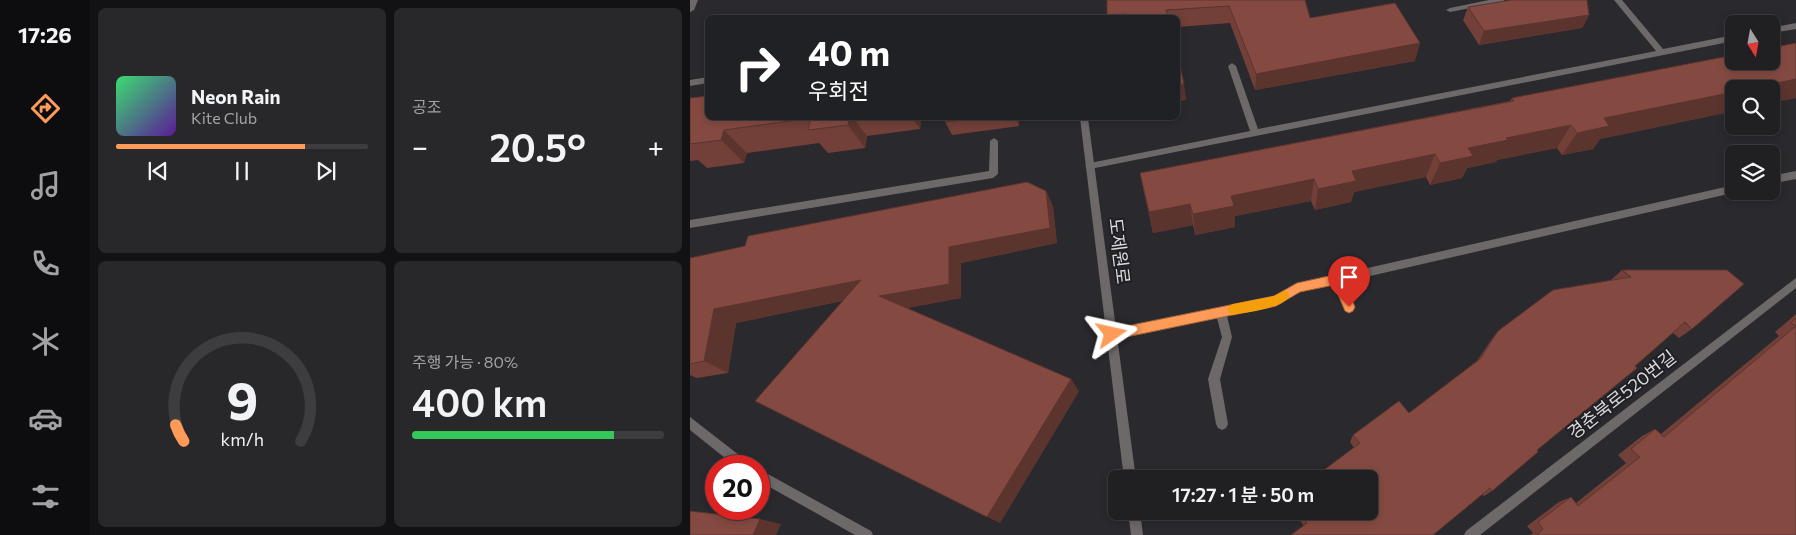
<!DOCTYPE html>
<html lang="ko">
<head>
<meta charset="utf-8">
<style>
	:root { --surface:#201f22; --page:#28272a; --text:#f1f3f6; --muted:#a2a2a5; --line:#3d3d40; --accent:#fe9b59 }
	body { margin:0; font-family:Commissioner,"Noto Sans KR",sans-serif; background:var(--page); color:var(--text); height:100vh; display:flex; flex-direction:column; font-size:19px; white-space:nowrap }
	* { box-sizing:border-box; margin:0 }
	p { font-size:16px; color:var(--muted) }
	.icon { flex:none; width:28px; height:28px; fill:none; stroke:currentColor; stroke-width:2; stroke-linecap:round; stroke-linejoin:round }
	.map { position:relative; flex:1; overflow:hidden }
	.drawer { display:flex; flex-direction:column; gap:8px; padding:8px; background:#121113; width:600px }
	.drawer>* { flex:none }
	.top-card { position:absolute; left:15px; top:15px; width:475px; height:105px; border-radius:8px; box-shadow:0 2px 8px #0003,0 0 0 1px var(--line); background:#202124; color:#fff; overflow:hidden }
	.needle { width:32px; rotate:169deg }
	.controls { position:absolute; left:1035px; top:15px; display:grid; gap:10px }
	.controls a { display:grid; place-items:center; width:55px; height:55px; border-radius:8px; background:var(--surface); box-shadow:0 2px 8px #0003,0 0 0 1px var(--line); font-size:25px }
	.speed { position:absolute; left:15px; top:455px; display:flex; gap:10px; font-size:25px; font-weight:700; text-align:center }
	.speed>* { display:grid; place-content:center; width:65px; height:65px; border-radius:50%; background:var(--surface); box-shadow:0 2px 8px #0003,0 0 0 1px var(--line); line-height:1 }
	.speed .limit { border:8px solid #d22; background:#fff; color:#111 }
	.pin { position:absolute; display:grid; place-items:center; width:42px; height:42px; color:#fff; margin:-51px -21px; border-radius:50% 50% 50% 0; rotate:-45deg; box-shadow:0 0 5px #0007 }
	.pin .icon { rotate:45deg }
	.me { position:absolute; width:55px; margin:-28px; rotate:79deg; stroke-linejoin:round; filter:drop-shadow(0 0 4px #0008) }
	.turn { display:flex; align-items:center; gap:18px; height:105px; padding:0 20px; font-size:22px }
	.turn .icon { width:65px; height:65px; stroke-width:2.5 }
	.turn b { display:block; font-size:35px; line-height:42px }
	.big { font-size:38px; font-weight:600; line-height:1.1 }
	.drawer .widget { flex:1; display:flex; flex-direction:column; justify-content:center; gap:8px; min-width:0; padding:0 18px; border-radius:8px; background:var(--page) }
	.drawer .dial { align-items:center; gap:0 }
	.dial svg { height:130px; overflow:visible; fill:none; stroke:var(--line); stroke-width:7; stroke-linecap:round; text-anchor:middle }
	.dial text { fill:var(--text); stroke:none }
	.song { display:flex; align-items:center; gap:15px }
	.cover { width:60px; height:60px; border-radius:8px; background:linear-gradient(135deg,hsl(140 70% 55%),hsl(270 70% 35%)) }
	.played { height:5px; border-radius:2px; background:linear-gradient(90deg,var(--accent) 75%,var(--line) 75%) }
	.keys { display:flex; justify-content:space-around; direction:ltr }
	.heat { display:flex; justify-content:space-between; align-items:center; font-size:28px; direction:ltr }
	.charge { height:8px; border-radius:4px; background:linear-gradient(90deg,#34c759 80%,var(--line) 0) }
	.drawer .tiles { flex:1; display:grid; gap:8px; grid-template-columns:repeat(2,1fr) }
	.trip { position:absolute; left:418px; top:470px; width:270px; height:50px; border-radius:8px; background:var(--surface); box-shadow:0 2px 8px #0003,0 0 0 1px var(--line); font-weight:600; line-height:50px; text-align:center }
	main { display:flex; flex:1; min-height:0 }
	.tabs { display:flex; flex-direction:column; width:90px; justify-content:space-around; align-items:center; background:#0d0c0e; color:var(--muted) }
	.tabs .icon { width:35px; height:35px }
	.tabs .active { color:var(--accent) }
	.tabs b { font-size:22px; color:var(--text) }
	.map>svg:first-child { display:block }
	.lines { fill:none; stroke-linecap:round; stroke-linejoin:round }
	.lane { fill:#6c6968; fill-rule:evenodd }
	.street { fill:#6c6968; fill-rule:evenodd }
	.wall { fill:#724038 }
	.shaded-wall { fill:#5c342e }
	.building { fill:#844a41; stroke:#5c342e }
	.route { fill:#fe9b59; stroke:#a5653a }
	.slow { fill:#f59e0b }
	.labels { text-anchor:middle; stroke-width:4; stroke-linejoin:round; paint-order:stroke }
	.street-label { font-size:18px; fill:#dad9dc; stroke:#201f24 }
</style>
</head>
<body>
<main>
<nav class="tabs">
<b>17:26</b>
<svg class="icon active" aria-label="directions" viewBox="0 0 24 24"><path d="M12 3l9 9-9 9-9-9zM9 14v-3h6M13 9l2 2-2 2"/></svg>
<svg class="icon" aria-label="music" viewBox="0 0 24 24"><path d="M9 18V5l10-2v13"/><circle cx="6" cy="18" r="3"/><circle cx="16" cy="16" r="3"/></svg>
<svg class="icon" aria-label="phone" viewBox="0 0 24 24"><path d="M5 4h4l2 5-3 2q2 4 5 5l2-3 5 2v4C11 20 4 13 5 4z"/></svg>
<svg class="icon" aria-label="climate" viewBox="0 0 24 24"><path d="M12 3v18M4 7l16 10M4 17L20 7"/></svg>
<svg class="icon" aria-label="car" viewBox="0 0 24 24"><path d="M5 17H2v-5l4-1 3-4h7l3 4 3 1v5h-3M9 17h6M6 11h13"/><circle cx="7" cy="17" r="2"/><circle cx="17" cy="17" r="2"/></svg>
<svg class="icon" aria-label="filters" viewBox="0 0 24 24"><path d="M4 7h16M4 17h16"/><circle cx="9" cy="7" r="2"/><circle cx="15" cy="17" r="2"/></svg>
</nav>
<section class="drawer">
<div class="tiles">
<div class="widget">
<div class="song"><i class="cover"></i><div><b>Neon Rain</b><p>Kite Club</p></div></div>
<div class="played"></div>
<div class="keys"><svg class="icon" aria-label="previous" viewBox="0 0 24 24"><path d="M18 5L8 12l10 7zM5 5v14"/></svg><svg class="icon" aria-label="pause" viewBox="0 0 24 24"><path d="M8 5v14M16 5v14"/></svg><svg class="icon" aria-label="next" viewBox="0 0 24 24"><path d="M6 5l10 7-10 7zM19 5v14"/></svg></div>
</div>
<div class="widget"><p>공조</p>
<div class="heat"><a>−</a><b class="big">20.5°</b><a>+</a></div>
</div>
<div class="widget dial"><svg viewBox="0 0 100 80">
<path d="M14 69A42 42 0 1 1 86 69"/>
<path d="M14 69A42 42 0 0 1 9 59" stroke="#fe9b59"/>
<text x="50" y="56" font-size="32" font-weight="700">9</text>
<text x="50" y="72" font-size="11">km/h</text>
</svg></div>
<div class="widget"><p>주행 가능 · 80%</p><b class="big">400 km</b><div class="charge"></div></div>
</div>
</section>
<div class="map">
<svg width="1106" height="535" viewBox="0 0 1106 535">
	<rect width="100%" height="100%" fill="#2a292e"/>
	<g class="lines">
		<path class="lane" d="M0,0H8L4,10L0,12Z
			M799,0H815L811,2L760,12L756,10L760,8Z
			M924,0H932L973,49L1044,35V41L400,169L395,166L400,163L560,131L538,66L542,63L546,66L568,129L966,51Z
			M1106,23V29L1081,33V28Z
			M18,77V83L0,86V80Z
			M304,138L308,141V174L303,178L0,228V220L299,171L300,141Z
			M1106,171V179L1081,184V176Z
			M1044,185V191L1047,192L654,282L664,307L663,310L659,312L655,310L645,284L609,292L586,306L537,316L542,337L530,379L538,424L536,428L532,430L528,428L526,424L518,379L532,337L527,318L422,339L418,337L417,334L418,331L422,329L584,297L607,284Z"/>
		<path class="street" d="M390,118H398L446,479H434Z
			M1106,278V288L790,535H774L776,531Z
			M0,417L58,462L60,466H45L0,430Z
			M69,469L181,531L183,535H165L69,481Z
			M438,511H450L453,535H441Z"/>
	</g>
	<path class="wall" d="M615,0L620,18L725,61L565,90L540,23L488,27V18H418L417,15Z
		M778,7L899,15L892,28L789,45L773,20Z
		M1106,43V98L1081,103V89H1044V111L910,139L903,149L872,155L867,148L807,160L806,162L777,168L772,178L740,185L736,177L664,192L661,202L625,210L621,201L545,216V227L505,235L503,225L463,233L450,173L820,101L822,98L1044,55V61H1081V48Z
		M0,98L18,118H231L230,129L177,136L175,148L138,153L129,143L57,153L54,163L17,168L8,160L0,161Z
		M255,118H329V126L262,135L255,122Z
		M356,191L363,207L367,243L271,263V298L217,308L389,391L310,523L152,301L46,323L38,373L7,378L0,375V258Z
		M932,270L1002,329L989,338L983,333L847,450L802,491L794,496L792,494L614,526L606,515L608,511H679V479H634L632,476L634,470L664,448L660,442L663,435L719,413L787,361L801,340L808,331L921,280Z
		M1106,314V535H840L843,533L837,526L869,502L881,497L886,503L936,463L928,455L952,436L965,429L971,434L1089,336L1085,332Z"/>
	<path class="shaded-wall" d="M899,15L892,28L789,45L794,31Z
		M730,43L725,61L565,90L566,74Z
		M1106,79V98L1081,103V89H1059Z
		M494,84L496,100L488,102V85Z
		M1044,92V111L910,139L903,149L872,155L887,133L914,118Z
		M159,118H163L177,136L175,148L158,125Z
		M222,118H231L230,129Z
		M325,118H329V126Z
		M881,125L867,148L807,160L806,162L777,168L772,178L740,185L750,163L778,148L816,138Z
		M34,130L57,153L54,163L31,140Z
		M745,154L736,177L664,192L661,202L625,210L628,189L662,171Z
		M624,179L621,201L545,216V227L505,235L503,214L541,196Z
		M356,191L363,207L367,243L271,263V298L204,310L189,296L259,247Z
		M500,204L503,225L463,233L459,212Z
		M171,280L186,294L46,323L38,373L14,361L24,309Z
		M381,379L389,391L310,523L297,517Z
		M70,519L91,524L86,535H63Z"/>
	<path class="building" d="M417,0H615L620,18L705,3L730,43L566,74L539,6L476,10L478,18H436V14L417,15Z
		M822,0H897L899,15L794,31L778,7Z
		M1106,43V79L1059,89H1044V92L914,118L919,126L887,133L881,125L816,138L818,140L778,148L783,156L750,163L745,154L662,171L666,181L628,189L624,179L541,196L544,206L503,214L500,204L459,212L450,173L824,101L822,98L1044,55V61H1081V48Z
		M488,56L494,84L488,85Z
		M18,96V118H159L158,125L118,130L121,118L34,130L31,140L0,144V98Z
		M255,118H291L255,122Z
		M337,182L356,191L360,228L259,247V284L189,296L381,379L297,517L65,401L171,280L24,309L14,361L0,364V258L55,246L58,236Z
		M932,270H1037L1054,284L1002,329L995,322L945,366L947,368L847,450L848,452L802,491L800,488L743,535H601L617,523L609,511H679V479H641L634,470L670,443L663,435L709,401L719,413L790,359L808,331L863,290L941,277Z
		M1106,318V535H847L853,529L848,522L881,497L888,506L950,457L941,449L965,429L974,437L1106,326L1101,323Z
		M0,511L70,519L63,535H0Z"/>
	<path class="route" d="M648,274L652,275L665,307L663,311L659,313L655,311L644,285L610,292L586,306L422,340L417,338L415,334L417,330L422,329L584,296L607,283Z"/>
	<path class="slow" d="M594,291L598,292L599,296C593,309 556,312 543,315L539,313L537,309L539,306L543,304L584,296Z"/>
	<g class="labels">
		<g class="street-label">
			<text transform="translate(429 251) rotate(83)" y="6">도제원로</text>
			<text transform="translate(932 395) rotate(-38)" y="6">경춘북로520번길</text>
		</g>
	</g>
</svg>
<div class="controls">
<a><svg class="needle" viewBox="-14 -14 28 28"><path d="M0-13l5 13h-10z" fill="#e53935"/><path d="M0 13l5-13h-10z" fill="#a2a2a5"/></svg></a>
<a><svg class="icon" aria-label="search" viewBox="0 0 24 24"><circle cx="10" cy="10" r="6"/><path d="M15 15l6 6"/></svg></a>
<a><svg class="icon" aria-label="layers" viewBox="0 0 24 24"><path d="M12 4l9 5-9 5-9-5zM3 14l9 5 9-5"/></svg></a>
</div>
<div class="speed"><div class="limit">20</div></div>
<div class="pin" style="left:659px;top:307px;background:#d93025"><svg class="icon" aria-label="arrive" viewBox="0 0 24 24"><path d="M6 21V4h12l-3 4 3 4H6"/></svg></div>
<svg class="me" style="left:422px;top:334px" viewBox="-20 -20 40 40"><path d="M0-17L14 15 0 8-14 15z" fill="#fe9b59" stroke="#fff" stroke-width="4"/></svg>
<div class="trip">17:27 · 1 분 · 50 m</div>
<div class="top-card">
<div class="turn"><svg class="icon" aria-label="right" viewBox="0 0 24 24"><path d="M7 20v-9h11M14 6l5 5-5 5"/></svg><div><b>40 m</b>우회전</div></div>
</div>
</div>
</main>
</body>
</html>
